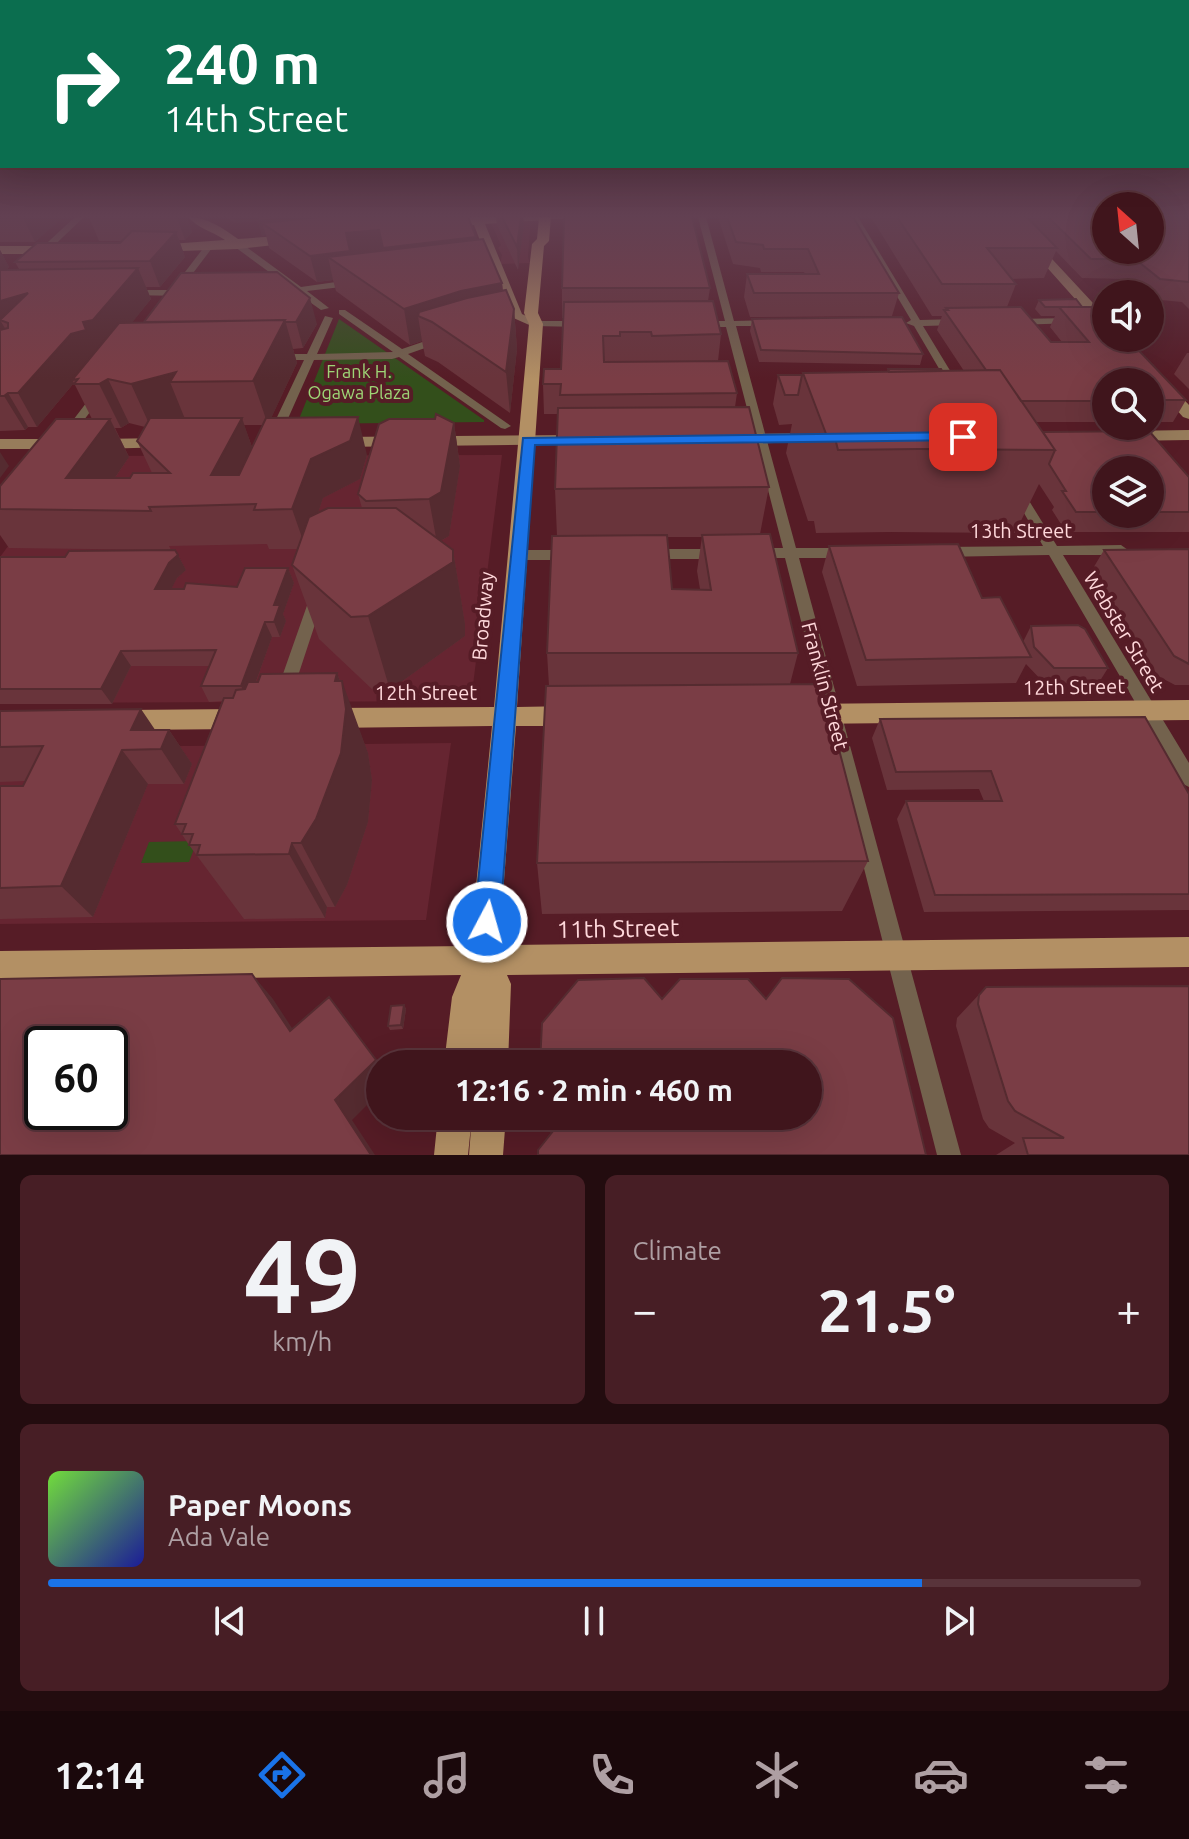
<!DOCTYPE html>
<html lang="en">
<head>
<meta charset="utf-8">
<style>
	:root { --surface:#40151c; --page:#471e25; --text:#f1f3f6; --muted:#ae9fa3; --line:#59343b; --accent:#1a73e8 }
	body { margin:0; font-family:Ubuntu,sans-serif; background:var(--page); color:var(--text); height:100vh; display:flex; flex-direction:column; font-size:30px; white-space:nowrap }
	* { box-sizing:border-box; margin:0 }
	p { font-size:26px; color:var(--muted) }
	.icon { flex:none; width:44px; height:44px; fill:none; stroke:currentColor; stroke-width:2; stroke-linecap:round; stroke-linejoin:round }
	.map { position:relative; height:1155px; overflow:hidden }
	.sheet { display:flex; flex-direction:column; gap:20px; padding:20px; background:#230c0f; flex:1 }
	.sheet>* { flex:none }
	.top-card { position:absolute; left:0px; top:0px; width:1190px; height:168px; box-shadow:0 8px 32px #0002,0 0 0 2px var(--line); background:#0b6e4f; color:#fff; overflow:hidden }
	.needle { width:52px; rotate:333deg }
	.controls { position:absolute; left:1092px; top:192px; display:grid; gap:16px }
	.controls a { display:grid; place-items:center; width:72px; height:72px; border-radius:50%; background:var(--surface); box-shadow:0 8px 32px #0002,0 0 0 2px var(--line); font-size:40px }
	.speed { position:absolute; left:24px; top:1026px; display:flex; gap:16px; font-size:40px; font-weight:700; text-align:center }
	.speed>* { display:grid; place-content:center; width:104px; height:104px; border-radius:50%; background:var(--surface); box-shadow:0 8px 32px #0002,0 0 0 2px var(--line); line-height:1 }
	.speed .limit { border:4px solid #111; border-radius:12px; background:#fff; color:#111 }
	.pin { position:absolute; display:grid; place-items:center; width:68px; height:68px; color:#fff; margin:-34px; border-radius:16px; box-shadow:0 4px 12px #0006 }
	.me { position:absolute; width:88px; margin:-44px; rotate:6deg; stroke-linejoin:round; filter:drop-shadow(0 0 6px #0008) }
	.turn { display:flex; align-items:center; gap:28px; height:168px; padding:0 32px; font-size:36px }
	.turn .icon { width:104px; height:104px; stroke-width:2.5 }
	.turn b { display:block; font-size:56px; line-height:68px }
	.big { font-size:60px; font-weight:700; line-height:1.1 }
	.sheet .tile { flex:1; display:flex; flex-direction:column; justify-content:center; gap:12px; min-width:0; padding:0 28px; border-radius:12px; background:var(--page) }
	.sheet .dial { align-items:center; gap:0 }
	.dial b { font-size:104px; line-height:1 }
	.song { display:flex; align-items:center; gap:24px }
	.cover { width:96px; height:96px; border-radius:12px; background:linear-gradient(135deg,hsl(100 70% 55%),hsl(240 70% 35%)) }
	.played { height:8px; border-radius:4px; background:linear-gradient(90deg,var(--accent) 80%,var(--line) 80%) }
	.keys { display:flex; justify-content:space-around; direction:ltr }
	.heat { display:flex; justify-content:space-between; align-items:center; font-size:44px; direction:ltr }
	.sheet .tiles { flex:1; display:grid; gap:20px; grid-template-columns:1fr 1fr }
	.tile:last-child { grid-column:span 2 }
	.trip { position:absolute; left:366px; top:1050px; width:456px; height:80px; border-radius:40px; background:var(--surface); box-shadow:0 8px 32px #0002,0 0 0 2px var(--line); font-weight:700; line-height:80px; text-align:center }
	.dock { display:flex; height:128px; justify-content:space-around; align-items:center; background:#1a080b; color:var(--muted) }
	.dock .icon { width:56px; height:56px }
	.dock .on { color:var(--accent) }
	.dock b { font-size:36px; color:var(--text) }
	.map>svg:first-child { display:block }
	.built { fill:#662531 }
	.green { fill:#334f1b }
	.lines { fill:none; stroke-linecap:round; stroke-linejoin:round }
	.street { fill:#73624d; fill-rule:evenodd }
	.secondary { fill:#977c5b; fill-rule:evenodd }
	.primary { fill:#b39064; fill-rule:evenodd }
	.wall { fill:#69343b; fill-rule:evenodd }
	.shaded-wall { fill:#552b30 }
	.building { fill:#7a3d45; stroke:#552b30; stroke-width:2; fill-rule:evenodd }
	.route { fill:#1a73e8; stroke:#114b97; stroke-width:2 }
	.labels { text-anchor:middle; stroke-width:8; stroke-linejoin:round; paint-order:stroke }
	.far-park-label { font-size:18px; fill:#9ed476; stroke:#561c26 }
	.street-label { font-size:20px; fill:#ffd8db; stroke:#561c26 }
	.near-street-label { font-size:24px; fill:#ffd8db; stroke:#561c26 }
</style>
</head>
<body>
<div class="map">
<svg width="1189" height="1155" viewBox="0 0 1189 1155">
	<rect width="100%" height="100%" fill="#561c26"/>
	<path class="built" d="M488,217H531L528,257L530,263L500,264L502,255L498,248L501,245Z
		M502,455L471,701L0,703V557L75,456Z
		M451,743L426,920L0,924V748Z"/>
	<path class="green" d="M339,319L484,420V422L297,424Z
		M197,841L189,862L141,863L149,842Z"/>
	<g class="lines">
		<path class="street" d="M75,217H84L42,257H36V253Z
			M541,217H586L582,219H545Z
			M698,217H706L734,321L771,320L776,323L771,326H736L796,548H845L852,553L845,558H799L961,1155H937L785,558H757L750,553L757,548H783L726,327H699L694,324L699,321H725Z
			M850,217H858L920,320L959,319L964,322L959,325L923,326L960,387L959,389H951L914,326L906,323L911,320Z
			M235,243H241L301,287L350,280L354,283L350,286L307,291L329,308L321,310L297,293L280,294V290L291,288L235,247Z
			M205,246L212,248L181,289H175V285Z
			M131,290H183L188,293L183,296L128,295L126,293Z
			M339,310H345L402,349L437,337H445V341L408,354L511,426L505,429L501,428L399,357L392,359L314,360L282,432L280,434H272L270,432L304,360H277L272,357L277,354H307L325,316L333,318L317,354L393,352L339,314Z
			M1071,318L1074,319V323L1015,325L1010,322L1015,319Z
			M536,321H583L588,324L583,327L533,326V322Z
			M97,393L102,396L72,436H64V432L93,394Z
			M1019,490L1023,491L1057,546L1121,545L1128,550L1121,555H1063L1189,763V787L1183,784L1049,555L941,557L934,552L941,547L1043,546L1013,494Z
			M649,549H717L724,554L717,559H649L642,554Z
			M518,550H569L576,555L569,560H518L511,555Z
			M317,592L324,597L293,691L291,696L285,697L279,696L277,691L310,597Z"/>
		<path class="secondary" d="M188,217C207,217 223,228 238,239L292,235L298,239L292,243L238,249L152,252V246L156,245L225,240C212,231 199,229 188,217Z
			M550,217L545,220L485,224L522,314L543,324L536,328L509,316L474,225L443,226L437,223L471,217Z
			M1002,217H1013L1106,317V329L1101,328Z
			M0,246H56L62,250L56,254H0Z
			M1165,383L1170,385L1189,405V419L1183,417L1157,388Z
			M1189,430V440L1125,441L1117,436L1125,431Z
			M817,433L825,438L823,442L733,444L725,439L733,434Z
			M581,435L589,440L587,444L337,447L329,442L337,437Z
			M165,438L173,443L171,447L97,449L89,444L97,439Z
			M0,439H61L69,444L61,449H0Z"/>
		<path class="primary" d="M539,217H551L549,241L544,246L538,313L543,324L517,707L572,706L580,709L584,716L580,723L572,726H516L499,945L1189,937V967L507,975L511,984L508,1064H476V1061V1064H444L452,997L461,975L0,981V951L470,946L492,726L328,728L320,725L316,718L320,711L328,708L494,707L529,324L524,313L532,244L537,239Z
			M1189,700V720L804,724L796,721L792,714L796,707L804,704Z
			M240,709L248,712L252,719L248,726L240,729L124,730L116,727L112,720L116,713L124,710Z
			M438,1116H472L468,1155H434Z
			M472,1116H506L503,1155H469Z"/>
	</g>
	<path class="wall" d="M0,217H63L35,242H0Z
		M89,217H187L192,232L185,240H179L185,257L160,287H146L151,299L132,322H144L181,273L317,324L303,348L293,349L297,363L271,418L367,455L360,479L323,498L318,513L362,508L358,494L454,423L460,466L449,536L441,541L453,550L465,624V636L390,690L374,691L319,639L292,565L298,549H269L267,544L169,546L171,550L9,548L0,535V486L92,419L74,383L37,427H28L25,430L0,431V250L9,267L6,270L19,269L15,262L120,243L122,241H99ZM129,423L145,427L137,441L152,473L130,478H115L129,457L115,428H121ZM244,425H263L252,447Z
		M226,217H468L477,240L502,283L503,291L514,309L517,349L510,413L438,362L425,356L422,341L410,345L336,291L333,280L317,282L269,248L266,235L262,236L258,221L235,223Z
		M496,217H523L524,224L518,270L497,225Z
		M718,217H853L899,293L892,316L750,317L744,297L747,274H805L804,272H761L760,268L733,264Z
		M871,217H1189V309L1182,302L1150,299V294H1144L1126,279L1082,278L1056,251L1044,278L1011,279L1016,284L1007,307L1051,342H1062L1050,327L1055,316H1041L1035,309L1039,300L1082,307L1186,400L1173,422H1150V382H1106V422H1036L1043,432L1189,477V532H1066L1052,510L1054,507L1039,484L1015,533L890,532L816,533L814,521H808L786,453L792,424L779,425L773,404L778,375H802L803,373L887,372L888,369L964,371L937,330L942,316H932ZM1106,470H1150V514H1106Z
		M562,288H710L708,301L721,334L718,361L737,393L735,407L769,487L760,534L798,653L790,684L868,861L842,911L542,914L537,863L549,686L547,653L557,536L555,489L558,414H544L543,384L561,369L564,318H562ZM667,537H702L697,571L700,589H672Z
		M752,319L923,354L920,365L759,362L750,331Z
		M1187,353H1189V389L1174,374Z
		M829,546L982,598L1023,642L1031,626L1108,668L1098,684L1044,683L1026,664L1016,683L857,686L822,572Z
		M1189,549V685H1175L1158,676L1092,570L1104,550Z
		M178,555L186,570L177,578L171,589L237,587L288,568L294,583L283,614L286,621L280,637H272L256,682L337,673L368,753L372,780L368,822L347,885L335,907H327L325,918L244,919L189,845L175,824L222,701L209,702L201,686L210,666H131L112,704H0V557Z
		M0,711L155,730H169L192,764L184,784H148L93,917L0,919V786H23L25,781L0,782Z
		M880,719L1189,794V910L924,912L897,819L906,801H984L979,789L887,790L872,738Z
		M644,978L662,999L680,979H748L766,999L782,978L849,979L893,1018L926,1155H538V1150L551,1133L541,1122L540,1116H808V1064H540L542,1023L578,980Z
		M986,987L1189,1155H996L1015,1143L989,1128L983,1119L956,1026L957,1018Z
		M404,1005L406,1009L403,1029L390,1030L388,1026Z"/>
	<path class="shaded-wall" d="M24,217H63L35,242L23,218Z
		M177,217H187L192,232L185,240Z
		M234,217H261L262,220L235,223Z
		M293,217H434L262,223L266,235L262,236L258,221Z
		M521,217H523L524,224L518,270L517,247Z
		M379,230L384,256L352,259L355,278V275L328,257L333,280L317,282L310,256L346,233Z
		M176,232L185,257L160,287L150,261Z
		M476,237L479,263L388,274L383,248Z
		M0,250L9,267L0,275Z
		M138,268L151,299L108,353L72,380L74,383L37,427L18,393L71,334Z
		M502,283L505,318L432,322L418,316L422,341L410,345L404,309L461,291Z
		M28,293L8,323L0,320V301Z
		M310,298L317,324L303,348L296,322Z
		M514,309L517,349L510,413L506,372Z
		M0,320L9,335L0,338Z
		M285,320L297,363L268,425L253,381Z
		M176,372L170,382L185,419L151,428L131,384Z
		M108,379L129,423L121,428L99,384Z
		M8,393L28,427L25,430L4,396Z
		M358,417L367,455L360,479L323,498L306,549L292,509L311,459Z
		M242,418L255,456L232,505L211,475Z
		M110,419L129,457L93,510L66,478Z
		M454,423L460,466L449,536L437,543L429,499Z
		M0,452L9,466L0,478Z
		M453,550L465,624V636L390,690L368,616Z
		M178,555L186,570L177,578L163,605L155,589L169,563Z
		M288,568L294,583L283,614L286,621L280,637L274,622V605Z
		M265,622L272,637L249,701L241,686Z
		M121,651L131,666L112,704L101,689Z
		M337,673L344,692L342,681L368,753L372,780L368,822L347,885L335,907L301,843Z
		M141,709L164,743L169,730L192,764L184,784L161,749L131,730Z
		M122,750L148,784L93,917L61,886Z
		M292,843L327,907L325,918L289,854Z
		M252,974L273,999L309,1054L290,1031Z
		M404,1005L406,1009L403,1029L401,1025Z
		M376,1060L380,1066V1092L352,1120L375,1155H371L335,1100Z"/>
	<path class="building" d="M0,217H24L0,218Z
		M258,217H293L258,221Z
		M319,217H468L476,237L383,248L379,230L346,233L350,251L310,256L262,223Z
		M502,217H521L517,247Z
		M564,217H692L710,288H562Z
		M727,217H853L899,293H754L747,274H819L808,249H764L763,245L736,242Z
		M897,217H1027L1057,248H987L1016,284H942Z
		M1048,217H1106V250H1150V217H1184L1189,221V282L1160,279L1135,259H1091Z
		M132,231L176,232L150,261L15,262L37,243H120Z
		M483,239L502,283L461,291L404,309L328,257Z
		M138,268L93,320L83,322L86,330L71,334L18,393H8L4,396H0V330L8,328V323L0,320L28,293L0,301V270Z
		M277,272L310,298L296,322H284L285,320L144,322L181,273Z
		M506,290L514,309L506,372L432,322L418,316L419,312L467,298Z
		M1076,299L1082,307H1045L1039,300Z
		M713,301L721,334L652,336L651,332H620V336H603L604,362L728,361L737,393L560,395L561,384H543L544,369H561L564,302Z
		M1021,307L1051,342H1089L1059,307H1097L1106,316V338H1127L1186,400H1150V382H1106V401H1021L1000,370H986L944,310H948L946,308Z
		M902,317L923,354L761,350L752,319Z
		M285,320L253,381L170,382L176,372L131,384L108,379L99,384H74L78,379L72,380L119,323Z
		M888,369H941L942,371L889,372Z
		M1000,370L1055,450L918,449L838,450L835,438L828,439L803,373Z
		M778,375H802L798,395H785Z
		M749,407L769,487L555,489L558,408Z
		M436,414L454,423L441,492L429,499L366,501L358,494L379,424L389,419H435Z
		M358,417L350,441L311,459L292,509L254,510L256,504L149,507L151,511L0,509V486L56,419H110L66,478H130L133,473H170L137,441L150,418H242L211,475H239L266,418Z
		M1149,431L1189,477V512H1150V470H1106V512H1076L1062,491H1066L1049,464L1055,450L1043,432Z
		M328,508H396L453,550V562L368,616L351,617L292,565L309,517Z
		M770,534L798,653H547L552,536L667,535L672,589L711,590L702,535Z
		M958,544L982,598L1000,597L1031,657L866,660L829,546Z
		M1189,549V664L1174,656L1104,550Z
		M175,550L178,555L169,563L155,589H184L186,583L237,587L245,568H288L274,605H280L274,622H265L241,686H201L216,650L121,651L101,689H0V557H65L69,551Z
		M1078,625L1085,629L1108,668H1054L1034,647L1031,626Z
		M337,673L335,681H342L346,709L341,753L316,819L301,843H292L289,854L197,855L200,845H189L193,834H182L186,824H175L224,698H233L236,690L245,689L248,682H258L261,674Z
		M822,684L868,861L537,863L546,686Z
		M141,709L131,730H169L161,749L122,750L61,886L0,888V786H23L43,746L0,747V711Z
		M1145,717L1189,794V894L935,895L906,801H1002L991,771L896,772L880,719Z
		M252,974L290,1031L329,997L376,1060L335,1100L371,1155H0V979ZM42,1044H110V1112H42Z
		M644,978L662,999L680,979H748L766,999L782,978L849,979L893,1018L926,1155H538V1150L557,1126L548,1116H808V1064H540L542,1023L578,980Z
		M1189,986V1155H1028L1023,1138H1064L1015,1111L1008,1101L978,1004L979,995L986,987Z
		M404,1005L401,1025L388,1026L391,1006Z"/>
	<linearGradient id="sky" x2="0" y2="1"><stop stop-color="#2f0f15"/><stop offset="0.57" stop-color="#624052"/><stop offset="1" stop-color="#624052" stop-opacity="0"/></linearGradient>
	<rect width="1189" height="379" fill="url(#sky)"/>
	<path class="route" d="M963,432L971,437L969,440L535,445L500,922L496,931L487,935L478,931L474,922L523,438Z"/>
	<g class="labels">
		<g class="far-park-label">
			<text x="359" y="378">Frank H.<tspan x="359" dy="21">Ogawa Plaza</tspan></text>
		</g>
		<g class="street-label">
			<text x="1021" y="538">13th Street</text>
			<text transform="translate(483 616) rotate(-85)" y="7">Broadway</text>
			<text transform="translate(1124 632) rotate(59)" y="7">Webster Street</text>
			<text transform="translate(825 686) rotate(75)" y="7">Franklin Street</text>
			<text transform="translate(1074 687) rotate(-1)" y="7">12th Street</text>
			<text x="426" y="700">12th Street</text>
		</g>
		<g class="near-street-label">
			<text transform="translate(618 929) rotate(-1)" y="8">11th Street</text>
		</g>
	</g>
</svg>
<div class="controls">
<a><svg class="needle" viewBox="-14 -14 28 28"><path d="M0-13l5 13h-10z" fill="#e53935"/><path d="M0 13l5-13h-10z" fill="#ae9fa3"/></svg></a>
<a><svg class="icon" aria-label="sound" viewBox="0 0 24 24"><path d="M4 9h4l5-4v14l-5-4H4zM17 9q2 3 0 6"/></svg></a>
<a><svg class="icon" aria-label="search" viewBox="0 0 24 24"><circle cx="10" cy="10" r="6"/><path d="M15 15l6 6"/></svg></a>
<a><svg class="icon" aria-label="layers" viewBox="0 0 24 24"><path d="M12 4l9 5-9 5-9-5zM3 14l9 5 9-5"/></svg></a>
</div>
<div class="speed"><div class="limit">60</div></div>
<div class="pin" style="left:963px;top:437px;background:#d93025"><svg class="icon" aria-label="arrive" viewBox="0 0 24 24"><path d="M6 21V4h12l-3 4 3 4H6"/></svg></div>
<svg class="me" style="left:487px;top:922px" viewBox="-20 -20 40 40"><circle r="17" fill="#1a73e8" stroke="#fff" stroke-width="3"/><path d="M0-11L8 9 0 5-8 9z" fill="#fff"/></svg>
<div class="trip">12:16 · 2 min · 460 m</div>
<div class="top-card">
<div class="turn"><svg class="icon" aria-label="right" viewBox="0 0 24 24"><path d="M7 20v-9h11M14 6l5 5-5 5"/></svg><div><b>240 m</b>14th Street</div></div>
</div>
</div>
<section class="sheet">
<div class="tiles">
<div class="tile dial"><b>49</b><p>km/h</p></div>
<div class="tile"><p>Climate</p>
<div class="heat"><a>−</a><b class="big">21.5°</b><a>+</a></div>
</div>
<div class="tile">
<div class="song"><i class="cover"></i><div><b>Paper Moons</b><p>Ada Vale</p></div></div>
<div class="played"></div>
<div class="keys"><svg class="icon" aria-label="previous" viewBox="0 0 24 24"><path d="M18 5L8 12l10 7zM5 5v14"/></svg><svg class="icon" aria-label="pause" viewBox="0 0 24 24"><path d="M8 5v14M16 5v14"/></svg><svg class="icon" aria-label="next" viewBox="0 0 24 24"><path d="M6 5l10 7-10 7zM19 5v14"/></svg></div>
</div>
</div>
</section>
<nav class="dock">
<b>12:14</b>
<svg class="icon on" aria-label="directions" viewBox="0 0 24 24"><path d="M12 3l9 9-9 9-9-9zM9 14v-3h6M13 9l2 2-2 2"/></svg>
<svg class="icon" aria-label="music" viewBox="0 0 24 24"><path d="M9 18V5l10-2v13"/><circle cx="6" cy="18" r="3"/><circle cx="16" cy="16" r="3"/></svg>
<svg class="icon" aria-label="phone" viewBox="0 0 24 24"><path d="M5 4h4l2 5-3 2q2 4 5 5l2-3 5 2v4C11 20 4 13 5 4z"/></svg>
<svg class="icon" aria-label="climate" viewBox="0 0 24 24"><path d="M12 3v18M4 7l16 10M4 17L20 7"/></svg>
<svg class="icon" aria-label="car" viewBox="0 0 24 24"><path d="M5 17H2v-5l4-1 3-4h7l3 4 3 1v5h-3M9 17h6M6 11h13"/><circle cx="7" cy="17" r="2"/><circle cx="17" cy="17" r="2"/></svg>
<svg class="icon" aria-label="filters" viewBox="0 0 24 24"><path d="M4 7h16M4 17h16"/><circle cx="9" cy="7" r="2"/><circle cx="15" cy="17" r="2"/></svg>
</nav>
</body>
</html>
